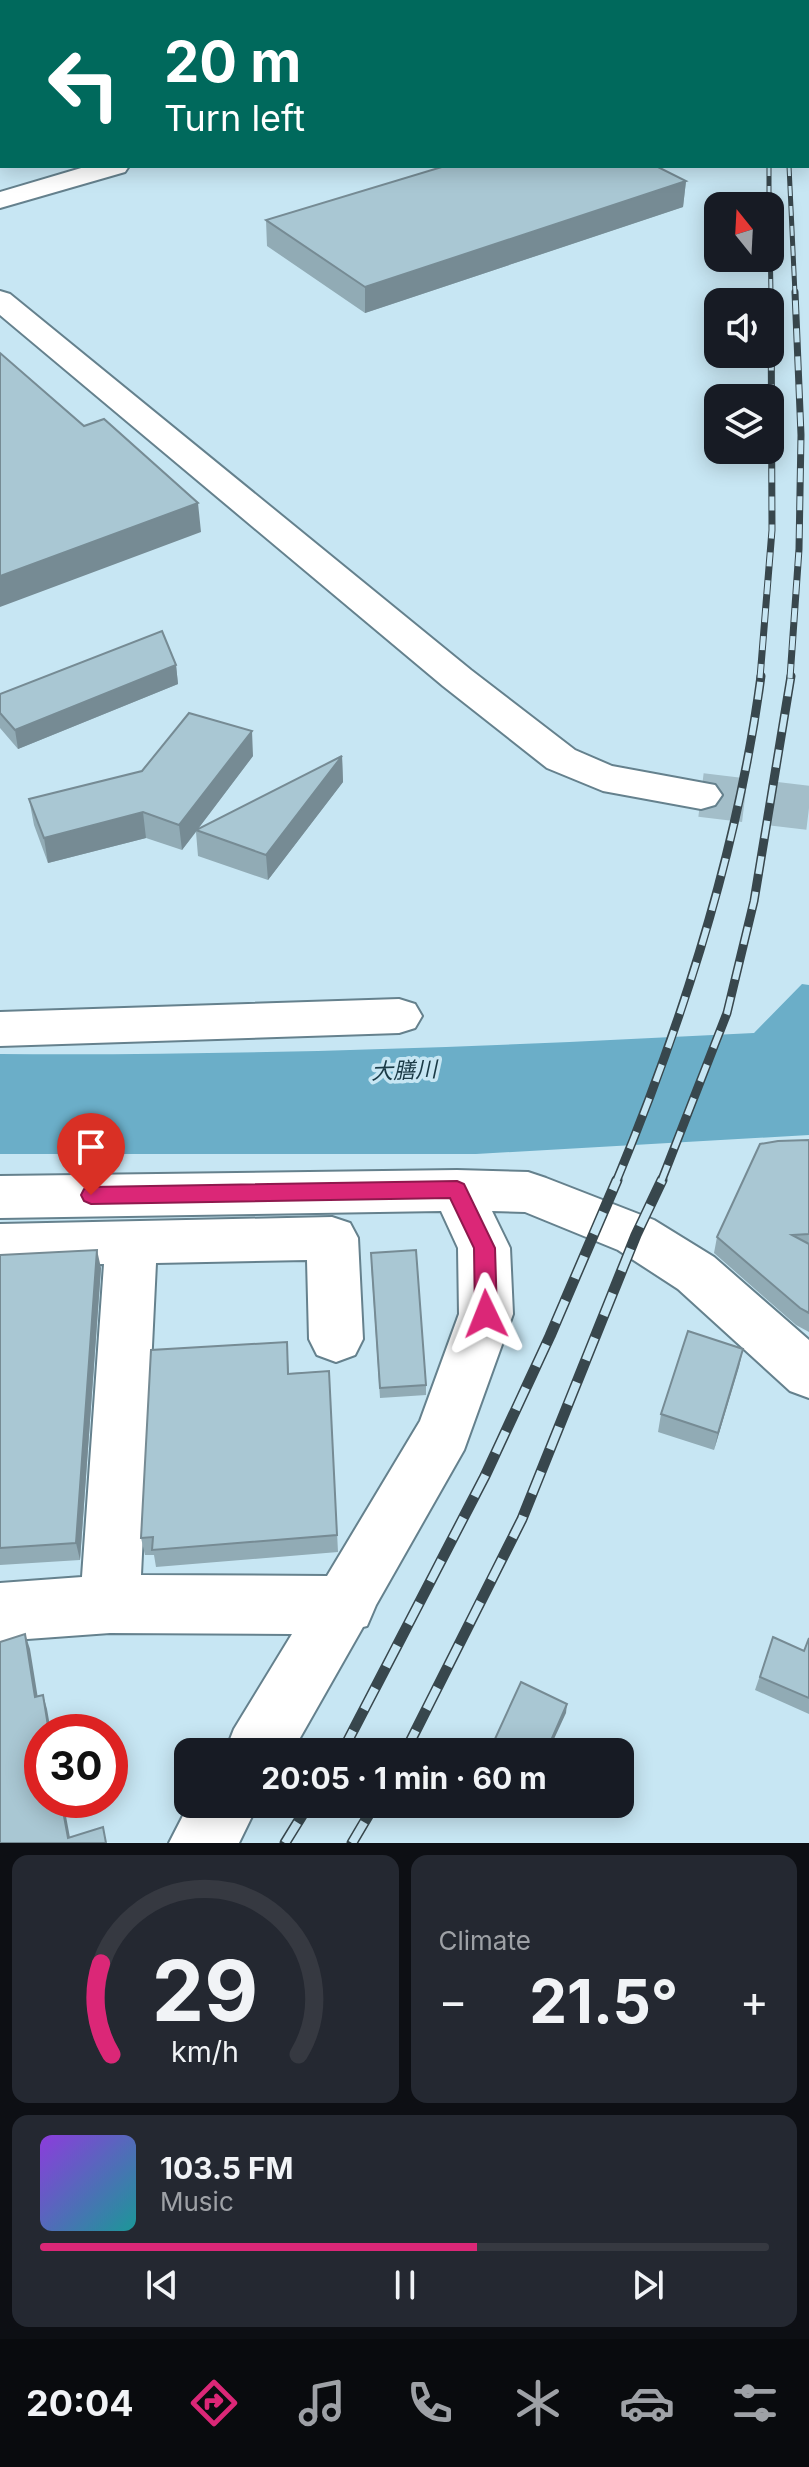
<!DOCTYPE html>
<html lang="en">
<head>
<meta charset="utf-8">
<style>
	:root { --surface:#171b24; --page:#242831; --text:#f1f3f6; --muted:#9ea1a6; --line:#363941; --accent:#db2777 }
	body { margin:0; font-family:Inter,"Noto Sans JP",sans-serif; background:var(--page); color:var(--text); height:100vh; display:flex; flex-direction:column; font-size:30px; white-space:nowrap }
	* { box-sizing:border-box; margin:0 }
	p { font-size:26px; color:var(--muted) }
	.icon { flex:none; width:44px; height:44px; fill:none; stroke:currentColor; stroke-width:2; stroke-linecap:round; stroke-linejoin:round }
	.map { position:relative; height:1843px; overflow:hidden }
	.panel { display:flex; flex-direction:column; gap:12px; padding:12px; background:#0d0f14; flex:1 }
	.panel>* { flex:none }
	.guide { position:absolute; left:0px; top:0px; width:810px; height:168px; box-shadow:0 4px 20px #0003; background:#00695c; color:#fff; overflow:hidden }
	.needle { width:52px; rotate:342deg }
	.tools { position:absolute; left:704px; top:192px; display:grid; gap:16px }
	.tools a { display:grid; place-items:center; width:80px; height:80px; border-radius:16px; background:var(--surface); box-shadow:0 4px 20px #0003; font-size:40px }
	.speed { position:absolute; left:24px; top:1714px; display:flex; gap:16px; font-size:40px; font-weight:700; text-align:center }
	.speed>* { display:grid; place-content:center; width:104px; height:104px; border-radius:50%; background:var(--surface); box-shadow:0 4px 20px #0003; line-height:1 }
	.speed .limit { border:12px solid #d22; background:#fff; color:#111 }
	.pin { position:absolute; display:grid; place-items:center; width:68px; height:68px; color:#fff; margin:-82px -34px; border-radius:50% 50% 50% 0; rotate:-45deg; box-shadow:0 0 8px #0007 }
	.pin .icon { rotate:45deg }
	.me { position:absolute; width:88px; margin:-44px; rotate:358deg; stroke-linejoin:round; filter:drop-shadow(0 0 6px #0008) }
	.turn { display:flex; align-items:center; gap:28px; height:168px; padding:0 32px; font-size:36px }
	.turn .icon { width:104px; height:104px; stroke-width:2.5 }
	.turn b { display:block; font-size:56px; line-height:68px }
	.big { font-size:60px; font-weight:700; line-height:1.1 }
	.panel .card { flex:1; display:flex; flex-direction:column; justify-content:center; gap:12px; min-width:0; padding:0 28px; border-radius:16px; background:var(--page) }
	.panel .dial { align-items:center; gap:0 }
	.dial svg { height:208px; overflow:visible; fill:none; stroke:var(--line); stroke-width:7; stroke-linecap:round; text-anchor:middle }
	.dial text { fill:var(--text); stroke:none }
	.song { display:flex; align-items:center; gap:24px }
	.cover { width:96px; height:96px; border-radius:12px; background:linear-gradient(135deg,hsl(270 70% 55%),hsl(180 70% 35%)) }
	.played { height:8px; border-radius:4px; background:linear-gradient(90deg,var(--accent) 60%,var(--line) 60%) }
	.keys { display:flex; justify-content:space-around; direction:ltr }
	.heat { display:flex; justify-content:space-between; align-items:center; font-size:44px; direction:ltr }
	.panel .tiles { flex:1; display:grid; gap:12px; grid-template-columns:1fr 1fr }
	.card:last-child { grid-column:span 2 }
	.trip { position:absolute; left:174px; top:1738px; width:460px; height:80px; border-radius:16px; background:var(--surface); box-shadow:0 4px 20px #0003; font-weight:700; line-height:80px; text-align:center }
	.menu { display:flex; height:128px; justify-content:space-around; align-items:center; background:#090b0e; color:var(--muted) }
	.menu .icon { width:56px; height:56px }
	.menu .selected { color:var(--accent) }
	.menu b { font-size:36px; color:var(--text) }
	.map>svg:first-child { display:block }
	.water { fill:#6baec8 }
	.lines { fill:none; stroke-linecap:round; stroke-linejoin:round }
	.street-tunnel { stroke:#a3bec9; stroke-width:44; stroke-dasharray:44 22; stroke-linecap:butt }
	.street-casing { stroke:#65818d; stroke-width:4 }
	.street { fill:#fff; fill-rule:evenodd }
	.rail-far3-casing { stroke:#38474d; stroke-width:5 }
	.rail-far2-casing { stroke:#38474d; stroke-width:7 }
	.rail-far1-casing { stroke:#38474d; stroke-width:9 }
	.rail-casing { stroke:#38474d; stroke-width:11 }
	.rail-far3 { stroke:#c7e6f3; stroke-width:3; stroke-dasharray:10; stroke-linecap:butt }
	.rail-far2 { stroke:#c7e6f3; stroke-width:5; stroke-dasharray:14; stroke-linecap:butt }
	.rail-far1 { stroke:#c7e6f3; stroke-width:6; stroke-dasharray:18; stroke-linecap:butt }
	.rail { stroke:#c7e6f3; stroke-width:8; stroke-dasharray:24; stroke-linecap:butt }
	.wall { fill:#91abb5 }
	.shaded-wall { fill:#768b94 }
	.building { fill:#a9c7d3; stroke:#768b94; stroke-width:2 }
	.route { fill:#db2777; stroke:#8e194d; stroke-width:2 }
	.labels { text-anchor:middle; stroke-width:7; stroke-linejoin:round; paint-order:stroke }
	.water-label { font-size:22px; font-style:italic; fill:#1a3a46; stroke:#c7e6f3 }
</style>
</head>
<body>
<div class="map">
<svg width="809" height="1843" viewBox="0 0 809 1843">
	<rect width="100%" height="100%" fill="#c7e6f3"/>
	<path class="water" d="M802,984L809,985V1135L476,1154H0V1054C252,1056 503,1046 754,1033Z"/>
	<g class="lines">
		<path class="street-tunnel" d="M701,795L809,808"/>
		<g class="street-casing">
			<path id="street" d="M163,0H188L189,2H164Z
				M535,0H558L534,2Z
				M714,0H736V2H714Z
				M88,166H129L125,172L0,208V192Z
				M0,291L10,294L471,670L575,750L612,766L715,785L722,795L715,805L701,809L603,791L547,768L443,686L0,315Z
				M399,999L415,1004L422,1016L415,1028L399,1033L0,1046V1012Z
				M457,1170L528,1172L546,1178L654,1220L714,1257L809,1340V1398L790,1391L678,1289L618,1250L525,1212L492,1211L510,1248L513,1314L464,1450L376,1605L367,1626L363,1627L292,1752H225L234,1729L292,1634L110,1633L0,1641V1583L82,1577L104,1264L0,1266V1224L332,1217L350,1223L358,1238L363,1339L355,1355L336,1362L317,1355L309,1339L307,1260L156,1263L141,1575L327,1576L420,1421L459,1314L458,1248L441,1211L0,1218V1176Z
				M189,1804H258L239,1843H169Z"/>
		</g>
		<use href="#street" class="street"/>
		<g class="rail-far3-casing">
			<path id="rail-far3" d="M769,166V206
				M789,166L795,294
				M770,239L771,294"/>
		</g>
		<g class="rail-far2-casing">
			<path id="rail-far2" d="M760,678L772,530L771,292
				M790,678L799,549L801,435L795,292"/>
		</g>
		<g class="rail-far1-casing">
			<path id="rail-far1" d="M616,1182C683,1021 738,850 761,676
				M661,1182L727,1013L754,901L791,676"/>
		</g>
		<g class="rail-casing">
			<path id="rail" d="M342,1752L485,1476L550,1336L617,1180
				M405,1752L522,1519L636,1235L662,1180
				M285,1843L309,1804
				M352,1843L375,1804"/>
		</g>
		<use href="#rail-far3" class="rail-far3"/>
		<use href="#rail-far2" class="rail-far2"/>
		<use href="#rail-far1" class="rail-far1"/>
		<use href="#rail" class="rail"/>
	</g>
	<path class="wall" d="M686,181L683,207L365,313L267,246L266,220Z
		M176,665L178,684L18,749L0,728V694Z
		M253,756L198,829L342,756L343,782L268,880L198,856L196,832L182,850L146,838L48,863L34,825L29,799Z
		M809,1140V1332L796,1325L714,1253L717,1237Z
		M0,1255L101,1268L80,1560L0,1565Z
		M371,1263L426,1385V1395L380,1398Z
		M743,1349L714,1450L658,1432L661,1414Z
		M288,1360L289,1373L329,1371L338,1552L156,1567L154,1555H145L141,1538Z
		M773,1637L804,1651L809,1638V1714L755,1690Z
		M507,1804H526L522,1812Z"/>
	<path class="shaded-wall" d="M686,181L683,207L365,313V287Z
		M198,503L201,532L0,607V576Z
		M176,665L178,684L18,749L15,730Z
		M252,731L253,756L182,850L179,825Z
		M342,756L343,782L268,880L266,855Z
		M143,812L146,838L48,863L44,838Z
		M97,1250L101,1268L80,1560L76,1543Z
		M743,1349L739,1367L714,1450L718,1433Z
		M25,1634L30,1649L40,1711L35,1697Z
		M43,1695L47,1709L51,1732H49Z
		M567,1704L566,1713L548,1752H546Z
		M61,1800H63L71,1843L68,1838Z"/>
	<path class="building" d="M558,0H591L590,2H557Z
		M445,166H656L686,181L365,287L266,220Z
		M0,353L84,426L104,419L198,503L0,576Z
		M162,631L176,665L15,730L0,713V694Z
		M189,713L252,731L179,825L143,812L44,838L29,799L142,771Z
		M342,756L266,855L196,830Z
		M809,1140V1234L792,1235L809,1244V1313L800,1308L717,1237L760,1144L778,1141Z
		M97,1250L76,1543L0,1548V1255Z
		M416,1250L426,1385L380,1388L371,1253Z
		M688,1331L743,1349L718,1433L661,1414Z
		M287,1342L288,1374L329,1371L337,1535L152,1550L153,1537L141,1538L151,1350Z
		M25,1634L35,1697L43,1695L49,1732H42V1800H61L68,1838L103,1827L106,1843H0V1642Z
		M773,1637L804,1651L809,1638V1698L760,1677Z
		M521,1682L567,1704L546,1752H489Z"/>
	<path class="route" d="M457,1181L464,1184L495,1248L497,1314L494,1321L486,1324L478,1321L475,1314L474,1248L450,1198L91,1204L84,1201L81,1195L84,1189L91,1187Z"/>
	<g class="labels">
		<g class="water-label">
			<text transform="translate(404 1070) rotate(-2)" y="8">大膳川</text>
		</g>
	</g>
</svg>
<div class="tools">
<a><svg class="needle" viewBox="-14 -14 28 28"><path d="M0-13l5 13h-10z" fill="#e53935"/><path d="M0 13l5-13h-10z" fill="#9ea1a6"/></svg></a>
<a><svg class="icon" aria-label="sound" viewBox="0 0 24 24"><path d="M4 9h4l5-4v14l-5-4H4zM17 9q2 3 0 6"/></svg></a>
<a><svg class="icon" aria-label="layers" viewBox="0 0 24 24"><path d="M12 4l9 5-9 5-9-5zM3 14l9 5 9-5"/></svg></a>
</div>
<div class="speed"><div class="limit">30</div></div>
<div class="pin" style="left:91px;top:1195px;background:#d93025"><svg class="icon" aria-label="arrive" viewBox="0 0 24 24"><path d="M6 21V4h12l-3 4 3 4H6"/></svg></div>
<svg class="me" style="left:486px;top:1314px" viewBox="-20 -20 40 40"><path d="M0-17L14 15 0 8-14 15z" fill="#db2777" stroke="#fff" stroke-width="4"/></svg>
<div class="trip">20:05 · 1 min · 60 m</div>
<div class="guide">
<div class="turn"><svg class="icon" aria-label="left" viewBox="0 0 24 24"><path d="M17 20v-9H6M10 6l-5 5 5 5"/></svg><div><b>20 m</b>Turn left</div></div>
</div>
</div>
<section class="panel">
<div class="tiles">
<div class="card dial"><svg viewBox="0 0 100 80">
<path d="M14 69A42 42 0 1 1 86 69"/>
<path d="M14 69A42 42 0 0 1 10 34" stroke="#db2777"/>
<text x="50" y="56" font-size="32" font-weight="700">29</text>
<text x="50" y="72" font-size="11">km/h</text>
</svg></div>
<div class="card"><p>Climate</p>
<div class="heat"><a>−</a><b class="big">21.5°</b><a>+</a></div>
</div>
<div class="card">
<div class="song"><i class="cover"></i><div><b>103.5 FM</b><p>Music</p></div></div>
<div class="played"></div>
<div class="keys"><svg class="icon" aria-label="previous" viewBox="0 0 24 24"><path d="M18 5L8 12l10 7zM5 5v14"/></svg><svg class="icon" aria-label="pause" viewBox="0 0 24 24"><path d="M8 5v14M16 5v14"/></svg><svg class="icon" aria-label="next" viewBox="0 0 24 24"><path d="M6 5l10 7-10 7zM19 5v14"/></svg></div>
</div>
</div>
</section>
<nav class="menu">
<b>20:04</b>
<svg class="icon selected" aria-label="directions" viewBox="0 0 24 24"><path d="M12 3l9 9-9 9-9-9zM9 14v-3h6M13 9l2 2-2 2"/></svg>
<svg class="icon" aria-label="music" viewBox="0 0 24 24"><path d="M9 18V5l10-2v13"/><circle cx="6" cy="18" r="3"/><circle cx="16" cy="16" r="3"/></svg>
<svg class="icon" aria-label="phone" viewBox="0 0 24 24"><path d="M5 4h4l2 5-3 2q2 4 5 5l2-3 5 2v4C11 20 4 13 5 4z"/></svg>
<svg class="icon" aria-label="climate" viewBox="0 0 24 24"><path d="M12 3v18M4 7l16 10M4 17L20 7"/></svg>
<svg class="icon" aria-label="car" viewBox="0 0 24 24"><path d="M5 17H2v-5l4-1 3-4h7l3 4 3 1v5h-3M9 17h6M6 11h13"/><circle cx="7" cy="17" r="2"/><circle cx="17" cy="17" r="2"/></svg>
<svg class="icon" aria-label="filters" viewBox="0 0 24 24"><path d="M4 7h16M4 17h16"/><circle cx="9" cy="7" r="2"/><circle cx="15" cy="17" r="2"/></svg>
</nav>
</body>
</html>
